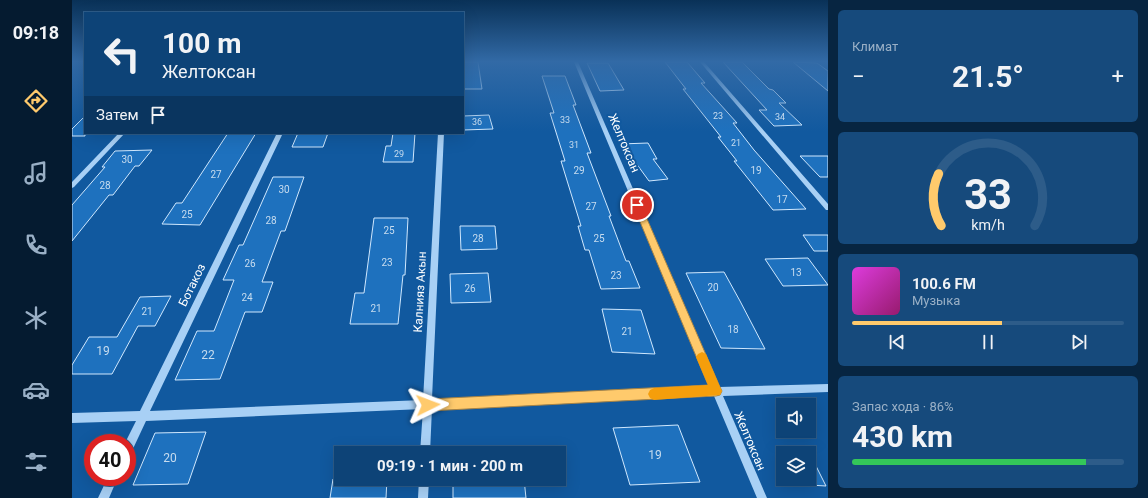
<!DOCTYPE html>
<html lang="ru">
<head>
<meta charset="utf-8">
<style>
	:root { --surface:#0d4377; --page:#164a7c; --text:#f1f3f6; --muted:#9ab0c6; --line:#2d5c89; --accent:#ffca6c }
	body { margin:0; font-family:Roboto,sans-serif; background:var(--page); color:var(--text); height:100vh; display:flex; flex-direction:column; font-size:15px; white-space:nowrap }
	* { box-sizing:border-box; margin:0 }
	p { font-size:13px; color:var(--muted) }
	.icon { flex:none; width:22px; height:22px; fill:none; stroke:currentColor; stroke-width:2; stroke-linecap:round; stroke-linejoin:round }
	.map { position:relative; flex:1; overflow:hidden }
	.sheet { display:flex; flex-direction:column; gap:10px; padding:10px; background:#072541; width:320px }
	.sheet>* { flex:none }
	.banner { position:absolute; left:12px; top:12px; width:380px; height:122px; border-radius:0px; box-shadow:0 4px 16px #0002,0 0 0 1px var(--line); background:#0d4377; color:var(--text); overflow:hidden }
	.fabs { position:absolute; left:704px; top:398px; display:grid; gap:8px }
	.fabs a { display:grid; place-items:center; width:40px; height:40px; border-radius:0px; background:var(--surface); box-shadow:0 4px 16px #0002,0 0 0 1px var(--line); font-size:20px }
	.speed { position:absolute; left:12px; top:434px; display:flex; gap:8px; font-size:20px; font-weight:700; text-align:center }
	.speed>* { display:grid; place-content:center; width:52px; height:52px; border-radius:50%; background:var(--surface); box-shadow:0 4px 16px #0002,0 0 0 1px var(--line); line-height:1 }
	.speed .limit { border:6px solid #d22; background:#fff; color:#111 }
	.pin { position:absolute; display:grid; place-items:center; width:34px; height:34px; color:#fff; margin:-17px; border:2px solid #fff; border-radius:50%; box-shadow:0 1px 4px #0007 }
	.me { position:absolute; width:44px; margin:-22px; rotate:87deg; stroke-linejoin:round; filter:drop-shadow(0 0 3px #0008) }
	.turn { display:flex; align-items:center; gap:14px; height:84px; padding:0 12px; font-size:18px }
	.turn .icon { width:52px; height:52px; stroke-width:2.5 }
	.turn b { display:block; font-size:28px; line-height:34px }
	.then { display:flex; align-items:center; height:38px; padding:0 12px; background:#0003; gap:8px; font-size:15px }
	.big { font-size:30px; font-weight:700; line-height:1.1 }
	.sheet .widget { flex:1; display:flex; flex-direction:column; justify-content:center; gap:6px; min-width:0; padding:0 14px; border-radius:6px; background:var(--page) }
	.sheet .dial { align-items:center; gap:0 }
	.dial svg { height:104px; overflow:visible; fill:none; stroke:var(--line); stroke-width:7; stroke-linecap:round; text-anchor:middle }
	.dial text { fill:var(--text); stroke:none }
	.song { display:flex; align-items:center; gap:12px }
	.cover { width:48px; height:48px; border-radius:6px; background:linear-gradient(135deg,hsl(300 70% 55%),hsl(320 70% 35%)) }
	.played { height:4px; border-radius:2px; background:linear-gradient(90deg,var(--accent) 55%,var(--line) 55%) }
	.keys { display:flex; justify-content:space-around; direction:ltr }
	.heat { display:flex; justify-content:space-between; align-items:center; font-size:22px; direction:ltr }
	.charge { height:6px; border-radius:3px; background:linear-gradient(90deg,#34c759 86%,var(--line) 0) }
	.trip { position:absolute; left:262px; top:446px; width:232px; height:40px; border-radius:0px; background:var(--surface); box-shadow:0 4px 16px #0002,0 0 0 1px var(--line); font-weight:700; line-height:40px; text-align:center }
	main { display:flex; flex:1; min-height:0 }
	.dock { display:flex; flex-direction:column; width:72px; justify-content:space-around; align-items:center; background:#051b30; color:var(--muted) }
	.dock .icon { width:28px; height:28px }
	.dock .selected { color:var(--accent) }
	.dock b { font-size:18px; color:var(--text) }
	.map>svg:first-child { display:block }
	.building { fill:#1e71be; stroke:#d0e8fe }
	.lines { fill:none; stroke-linecap:round; stroke-linejoin:round }
	.minor { fill:#a8d0f5; fill-rule:evenodd }
	.route { fill:#ffca6c; stroke:#a68346 }
	.slow { fill:#f59e0b }
	.labels { text-anchor:middle; stroke-width:4; stroke-linejoin:round; paint-order:stroke }
	.far-number-label { font-size:9px; fill:#c7dcef }
	.number-label { font-size:10px; fill:#c7dcef }
	.street-label { font-size:12px; fill:#fff; stroke:#11599f }
	.near-number-label { font-size:12px; fill:#c7dcef }
</style>
</head>
<body>
<main>
<nav class="dock">
<b>09:18</b>
<svg class="icon selected" aria-label="directions" viewBox="0 0 24 24"><path d="M12 3l9 9-9 9-9-9zM9 14v-3h6M13 9l2 2-2 2"/></svg>
<svg class="icon" aria-label="music" viewBox="0 0 24 24"><path d="M9 18V5l10-2v13"/><circle cx="6" cy="18" r="3"/><circle cx="16" cy="16" r="3"/></svg>
<svg class="icon" aria-label="phone" viewBox="0 0 24 24"><path d="M5 4h4l2 5-3 2q2 4 5 5l2-3 5 2v4C11 20 4 13 5 4z"/></svg>
<svg class="icon" aria-label="climate" viewBox="0 0 24 24"><path d="M12 3v18M4 7l16 10M4 17L20 7"/></svg>
<svg class="icon" aria-label="car" viewBox="0 0 24 24"><path d="M5 17H2v-5l4-1 3-4h7l3 4 3 1v5h-3M9 17h6M6 11h13"/><circle cx="7" cy="17" r="2"/><circle cx="17" cy="17" r="2"/></svg>
<svg class="icon" aria-label="filters" viewBox="0 0 24 24"><path d="M4 7h16M4 17h16"/><circle cx="9" cy="7" r="2"/><circle cx="15" cy="17" r="2"/></svg>
</nav>
<div class="map">
<svg width="756" height="498" viewBox="0 0 756 498">
	<rect width="100%" height="100%" fill="#11599f"/>
	<path class="building" d="M391,62H406L410,89H391Z
		M593,62H615L633,83H629L665,123H661L682,150L734,209L701,210L662,161H665L646,137H649L611,89H614Z
		M651,62H670L697,89L701,90L714,103H707L730,125L702,126L687,110H695Z
		M721,62L745,63L756,71V91Z
		M515,63H536L552,90L528,91Z
		M470,76H493L504,105H501L519,153H515L539,216H537L554,261H557L568,288L529,289L517,250H513L506,226H509L489,161H493L478,113H482Z
		M417,115L421,129L391,130V116Z
		M13,116V136H0V129Z
		M156,133H184L128,225L90,224L104,203H110Z
		M226,133H256L251,147H220Z
		M321,133H343L341,162H311L314,146H319Z
		M576,143L585,159H581L596,179L577,181L561,159H555L548,144Z
		M80,150L67,166H63L41,195H37L0,241V205L33,167H30L43,151Z
		M728,156H756V177H748Z
		M201,177H232L213,231H209L190,282H201L190,312H173L148,379L103,380L125,331H142L162,280H151L167,245H171Z
		M302,218H336L333,275H331L326,324H278L283,293H292Z
		M388,226H423L425,249L389,250Z
		M731,235H756V251H742Z
		M736,258L756,285L711,286L693,259Z
		M652,272L668,301L693,349L649,348L614,273Z
		M416,273L419,302L379,303L378,274Z
		M99,296L83,326H66L40,374H0V365L17,337H45L68,297Z
		M530,309L569,310L583,354L540,352Z
		M606,425L628,482L558,485L541,428Z
		M134,432L116,484L61,485L83,433Z
		M737,452L754,486L737,485Z
		M261,479H315L314,498H258Z
		M381,479H452L454,498H381Z"/>
	<g class="lines">
		<path class="minor" d="M502,62H506L647,387L756,384V392L651,396L695,498H685L642,396L360,408L358,453H348L351,409L74,421L59,453L55,454V443H53L64,421L0,423V413L68,411L205,133H211L78,411L351,400L366,133H372L360,399L638,387Z
			M628,62H632L756,204V210H754Z
			M47,133H53L2,187L0,188V182Z
			M36,477H46L37,498H26Z
			M347,479H357L356,498H346Z"/>
	</g>
	<linearGradient id="sky" x2="0" y2="1"><stop stop-color="#093157"/><stop offset="0.47" stop-color="#326aa6"/><stop offset="1" stop-color="#326aa6" stop-opacity="0"/></linearGradient>
	<rect width="756" height="131" fill="url(#sky)"/>
	<path class="route" d="M565,202L569,205L648,387L650,391L648,395L644,396L356,411L351,409L350,405L351,401L356,399L636,385L561,205Z"/>
	<path class="slow" d="M630,352L634,354L648,387L650,391L648,395L582,400L578,398L576,394L578,390L582,388L636,385L624,357L626,354Z"/>
	<g class="labels">
		<g class="far-number-label">
			<text x="646" y="119">23</text>
			<text x="708" y="120">34</text>
			<text x="493" y="123">33</text>
			<text x="405" y="125">36</text>
			<text x="664" y="146">21</text>
			<text x="502" y="148">31</text>
			<text x="327" y="157">29</text>
		</g>
		<g class="number-label">
			<text x="55" y="163">30</text>
			<text x="507" y="174">29</text>
			<text x="684" y="174">19</text>
			<text x="144" y="178">27</text>
			<text x="33" y="189">28</text>
			<text x="212" y="193">30</text>
			<text x="710" y="203">17</text>
			<text x="519" y="210">27</text>
			<text x="115" y="218">25</text>
			<text x="199" y="224">28</text>
			<text x="317" y="234">25</text>
			<text x="406" y="242">28</text>
			<text x="527" y="242">25</text>
			<text x="315" y="266">23</text>
			<text x="178" y="267">26</text>
			<text x="724" y="276">13</text>
			<text x="544" y="279">23</text>
			<text x="641" y="291">20</text>
			<text x="398" y="292">26</text>
			<text x="175" y="301">24</text>
			<text x="304" y="312">21</text>
			<text x="75" y="315">21</text>
			<text x="661" y="333">18</text>
			<text x="555" y="335">21</text>
		</g>
		<g class="street-label">
			<text transform="translate(552 143) rotate(67)" y="4">Желтоксан</text>
			<text transform="translate(120 285) rotate(-64)" y="4">Ботакоз</text>
			<text transform="translate(348 292) rotate(-87)" y="4">Калнияз Акын</text>
			<text transform="translate(678 441) rotate(67)" y="4">Желтоксан</text>
		</g>
		<g class="near-number-label">
			<text x="31" y="355">19</text>
			<text x="136" y="359">22</text>
			<text x="583" y="459">19</text>
			<text x="98" y="462">20</text>
		</g>
	</g>
</svg>
<div class="fabs">
<a><svg class="icon" aria-label="sound" viewBox="0 0 24 24"><path d="M4 9h4l5-4v14l-5-4H4zM17 9q2 3 0 6"/></svg></a>
<a><svg class="icon" aria-label="layers" viewBox="0 0 24 24"><path d="M12 4l9 5-9 5-9-5zM3 14l9 5 9-5"/></svg></a>
</div>
<div class="speed"><div class="limit">40</div></div>
<div class="pin" style="left:565px;top:205px;background:#d93025"><svg class="icon" aria-label="arrive" viewBox="0 0 24 24"><path d="M6 21V4h12l-3 4 3 4H6"/></svg></div>
<svg class="me" style="left:356px;top:405px" viewBox="-20 -20 40 40"><path d="M0-17L14 15 0 8-14 15z" fill="#ffca6c" stroke="#fff" stroke-width="4"/></svg>
<div class="trip">09:19 · 1 мин · 200 m</div>
<div class="banner">
<div class="turn"><svg class="icon" aria-label="left" viewBox="0 0 24 24"><path d="M17 20v-9H6M10 6l-5 5 5 5"/></svg><div><b>100 m</b>Желтоксан</div></div>
<div class="then">Затем<svg class="icon" aria-label="arrive" viewBox="0 0 24 24"><path d="M6 21V4h12l-3 4 3 4H6"/></svg></div>
</div>
</div>
<section class="sheet">
<div class="widget"><p>Климат</p>
<div class="heat"><a>−</a><b class="big">21.5°</b><a>+</a></div>
</div>
<div class="widget dial"><svg viewBox="0 0 100 80">
<path d="M14 69A42 42 0 1 1 86 69"/>
<path d="M14 69A42 42 0 0 1 12 29" stroke="#ffca6c"/>
<text x="50" y="56" font-size="32" font-weight="700">33</text>
<text x="50" y="72" font-size="11">km/h</text>
</svg></div>
<div class="widget">
<div class="song"><i class="cover"></i><div><b>100.6 FM</b><p>Музыка</p></div></div>
<div class="played"></div>
<div class="keys"><svg class="icon" aria-label="previous" viewBox="0 0 24 24"><path d="M18 5L8 12l10 7zM5 5v14"/></svg><svg class="icon" aria-label="pause" viewBox="0 0 24 24"><path d="M8 5v14M16 5v14"/></svg><svg class="icon" aria-label="next" viewBox="0 0 24 24"><path d="M6 5l10 7-10 7zM19 5v14"/></svg></div>
</div>
<div class="widget"><p>Запас хода · 86%</p><b class="big">430 km</b><div class="charge"></div></div>
</section>
</main>
</body>
</html>
